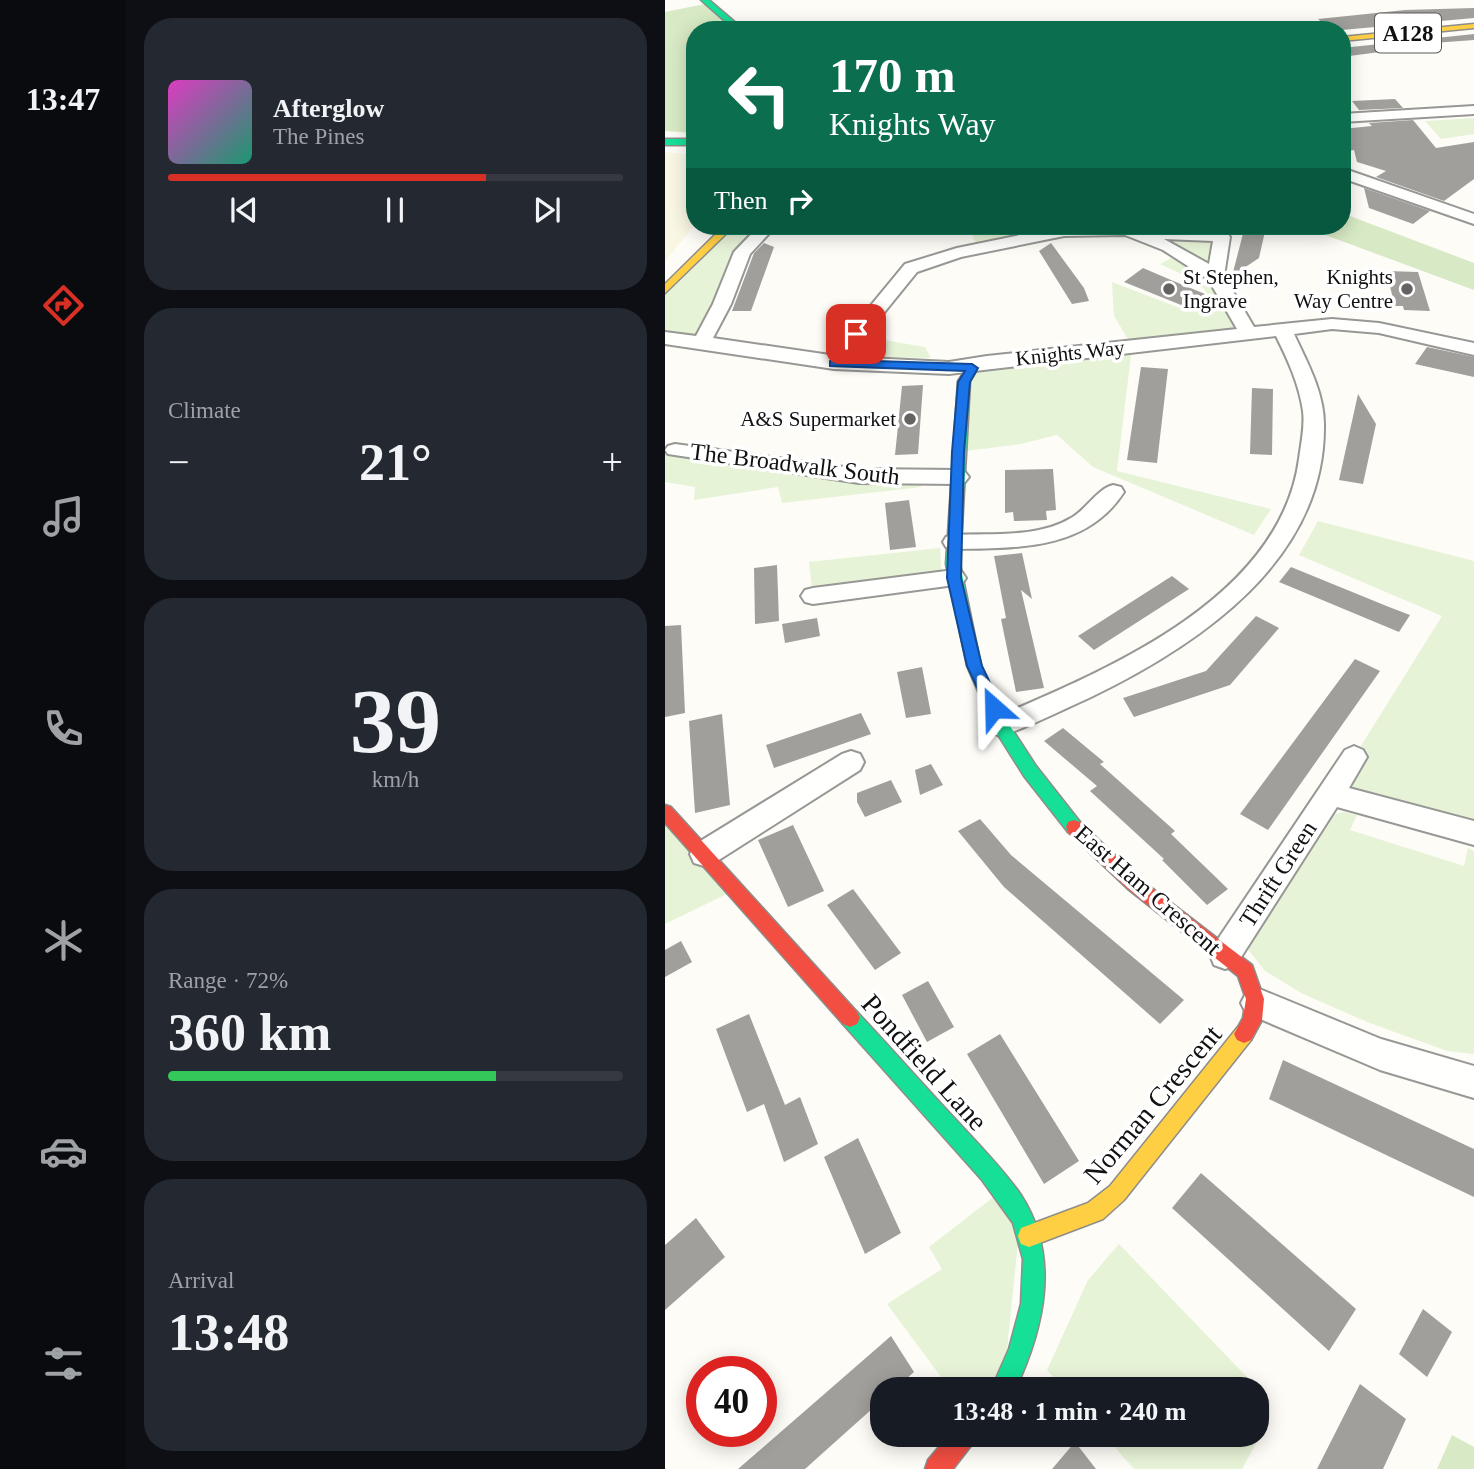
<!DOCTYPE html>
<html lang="en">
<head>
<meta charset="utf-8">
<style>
	:root { --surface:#171b24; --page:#242831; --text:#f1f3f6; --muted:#9ea1a6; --line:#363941; --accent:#d93025 }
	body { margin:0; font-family:"Times New Roman",serif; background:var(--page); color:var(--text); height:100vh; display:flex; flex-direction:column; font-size:26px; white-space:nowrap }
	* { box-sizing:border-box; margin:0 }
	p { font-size:23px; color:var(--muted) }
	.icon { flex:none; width:38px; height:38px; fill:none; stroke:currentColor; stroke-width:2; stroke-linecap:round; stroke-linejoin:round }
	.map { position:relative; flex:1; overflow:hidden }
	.side { display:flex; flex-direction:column; gap:18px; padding:18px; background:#0d0f14; width:539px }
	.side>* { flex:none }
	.top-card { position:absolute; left:21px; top:21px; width:665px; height:214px; border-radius:28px; box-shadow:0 4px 18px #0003; background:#0b6e4f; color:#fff; overflow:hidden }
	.speed { position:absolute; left:21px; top:1356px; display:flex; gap:14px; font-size:35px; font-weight:700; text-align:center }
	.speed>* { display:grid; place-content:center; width:91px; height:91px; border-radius:50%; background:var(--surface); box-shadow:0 4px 18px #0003; line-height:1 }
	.speed .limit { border:10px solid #d22; background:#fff; color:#111 }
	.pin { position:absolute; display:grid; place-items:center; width:60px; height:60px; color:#fff; margin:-30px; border-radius:14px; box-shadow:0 4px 10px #0006 }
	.me { position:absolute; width:77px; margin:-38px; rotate:335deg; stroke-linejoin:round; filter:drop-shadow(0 0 5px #0008) }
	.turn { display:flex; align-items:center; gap:24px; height:147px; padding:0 28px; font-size:32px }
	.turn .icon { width:91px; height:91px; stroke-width:2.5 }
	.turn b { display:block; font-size:49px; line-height:60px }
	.then { display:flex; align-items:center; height:66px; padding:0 28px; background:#0003; gap:14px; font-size:26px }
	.big { font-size:52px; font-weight:700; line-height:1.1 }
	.side .widget { flex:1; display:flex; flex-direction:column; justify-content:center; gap:10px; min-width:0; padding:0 24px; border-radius:28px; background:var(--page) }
	.side .dial { align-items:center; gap:0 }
	.dial b { font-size:91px; line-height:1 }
	.song { display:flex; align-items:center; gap:21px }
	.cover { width:84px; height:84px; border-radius:10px; background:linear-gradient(135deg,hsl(310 70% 55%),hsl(160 70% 35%)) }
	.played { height:7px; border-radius:4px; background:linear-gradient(90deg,var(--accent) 70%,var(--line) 70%) }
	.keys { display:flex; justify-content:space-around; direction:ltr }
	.heat { display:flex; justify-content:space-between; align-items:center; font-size:38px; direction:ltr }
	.charge { height:10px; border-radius:5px; background:linear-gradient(90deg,#34c759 72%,var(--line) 0) }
	.trip { position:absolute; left:205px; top:1377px; width:399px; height:70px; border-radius:28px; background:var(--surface); box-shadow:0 4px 18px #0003; font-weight:700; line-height:70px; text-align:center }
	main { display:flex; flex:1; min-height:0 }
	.dock { display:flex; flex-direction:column; width:126px; justify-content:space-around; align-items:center; background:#090b0e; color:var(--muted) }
	.dock .icon { width:49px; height:49px }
	.dock .selected { color:var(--accent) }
	.dock b { font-size:32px; color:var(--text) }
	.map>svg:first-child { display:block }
	.farmland { fill:#f9f7e4 }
	.green { fill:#e7f3d7 }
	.forest { fill:#d8eac5 }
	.building { fill:#a19f9c }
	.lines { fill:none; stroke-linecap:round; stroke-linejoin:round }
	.street-casing { stroke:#979795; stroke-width:4 }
	.fast-casing { stroke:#8e8d8b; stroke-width:3 }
	.slow-casing { stroke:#8e8d8b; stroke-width:3 }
	.jam-casing { stroke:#8e8d8b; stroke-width:3 }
	.street { fill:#fffffe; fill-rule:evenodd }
	.fast { fill:#16e098; fill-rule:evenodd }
	.slow { fill:#ffcf43; fill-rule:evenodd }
	.jam { fill:#f24e42; fill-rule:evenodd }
	.route { fill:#1a73e8; stroke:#114b97; stroke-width:2 }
	.poi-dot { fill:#646362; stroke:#fff; stroke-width:2.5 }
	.labels { text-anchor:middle; stroke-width:7; stroke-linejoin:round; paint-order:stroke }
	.far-poi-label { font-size:21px; fill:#111; stroke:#fff; text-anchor:end }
	.far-street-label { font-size:21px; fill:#111; stroke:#fff }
	.shield { fill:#fff; stroke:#585858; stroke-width:2 }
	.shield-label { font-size:23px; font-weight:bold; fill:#111 }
	.street-label { font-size:24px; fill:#111; stroke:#fff }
	.near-street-label { font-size:28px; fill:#111; stroke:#fff }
</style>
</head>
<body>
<main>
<nav class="dock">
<b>13:47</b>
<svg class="icon selected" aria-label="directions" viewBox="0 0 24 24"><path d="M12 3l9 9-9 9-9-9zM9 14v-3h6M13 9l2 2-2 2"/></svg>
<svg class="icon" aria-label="music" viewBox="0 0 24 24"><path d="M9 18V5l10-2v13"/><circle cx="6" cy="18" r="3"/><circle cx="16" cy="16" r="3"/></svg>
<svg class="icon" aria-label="phone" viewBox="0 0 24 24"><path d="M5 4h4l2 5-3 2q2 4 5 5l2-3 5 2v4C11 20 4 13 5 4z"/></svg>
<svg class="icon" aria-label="climate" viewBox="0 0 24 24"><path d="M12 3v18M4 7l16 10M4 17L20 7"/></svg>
<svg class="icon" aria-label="car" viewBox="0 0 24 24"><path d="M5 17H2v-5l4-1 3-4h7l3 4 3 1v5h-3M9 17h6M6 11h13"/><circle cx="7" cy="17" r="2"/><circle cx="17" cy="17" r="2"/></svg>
<svg class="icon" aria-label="filters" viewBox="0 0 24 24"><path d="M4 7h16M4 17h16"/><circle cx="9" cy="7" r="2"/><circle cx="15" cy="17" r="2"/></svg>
</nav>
<section class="side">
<div class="widget">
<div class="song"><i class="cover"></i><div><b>Afterglow</b><p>The Pines</p></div></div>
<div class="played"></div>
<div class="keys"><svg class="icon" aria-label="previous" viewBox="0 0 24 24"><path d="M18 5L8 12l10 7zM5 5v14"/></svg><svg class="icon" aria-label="pause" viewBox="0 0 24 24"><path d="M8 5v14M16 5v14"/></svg><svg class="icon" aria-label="next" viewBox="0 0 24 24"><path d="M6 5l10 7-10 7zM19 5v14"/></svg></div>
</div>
<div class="widget"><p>Climate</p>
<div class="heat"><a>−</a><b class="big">21°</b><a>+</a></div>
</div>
<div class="widget dial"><b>39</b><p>km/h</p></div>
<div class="widget"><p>Range · 72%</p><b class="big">360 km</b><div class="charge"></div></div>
<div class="widget"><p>Arrival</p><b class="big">13:48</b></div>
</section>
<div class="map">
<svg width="809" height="1469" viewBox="0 0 809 1469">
	<rect width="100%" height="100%" fill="#fdfcf7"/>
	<path class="farmland" d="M0,152L30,155V225L0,261Z"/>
	<path class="green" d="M809,118V134L776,139L760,121Z
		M64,226H103L95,232L37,342L0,338V290Z
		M305,226H561L550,276L583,332L467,347L452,471L606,509L589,535L428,467L392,435L356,444L293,452L307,368L467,346L449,316L447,282L520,310L543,295L535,283L495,264L516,253L503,245L441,230L316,247L309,240Z
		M207,338L260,347L265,356L264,358L202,357L196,346Z
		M0,448L194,476L255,478L256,487L117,503L113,487L29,500L30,487L0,482Z
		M653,521L809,561V834L666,794L777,616L634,555Z
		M275,548L277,579L148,596L144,562Z
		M0,811L70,890L0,924Z
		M678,812L692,815L685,830L799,866L803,848L809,851V1054L782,1051L702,1022L638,994L600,971L582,948L585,936L658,825L668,815Z
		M339,1189L356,1213L338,1389H285L222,1304L277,1269L264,1247Z
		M454,1244L605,1401V1418L577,1469H469L439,1435H592V1390L399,1389L382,1370L423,1280Z"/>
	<path class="forest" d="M45,3L81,30H30V133L0,131V12Z
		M677,213L809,263V290L636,226H677Z
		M787,1435L809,1447V1469H772Z"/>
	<path class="building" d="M809,8V18L677,30H665L653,19L740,10Z
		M809,34V40L741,45L745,48L677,57V48Z
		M730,99L738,108L694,110L687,101Z
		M748,120L771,148L809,142V179L779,201L711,177L721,171L692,162L689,150L677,152V129L707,126L704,123Z
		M699,188L765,211L748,224L704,208Z
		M580,226L601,227L594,258L567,276Z
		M99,243L109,247L86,311H67L89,253Z
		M386,243L419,288L424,301L407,304L374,251Z
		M478,268L506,280L540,294L521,307L459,282Z
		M721,271L753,272L765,311L739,310L738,306H730Z
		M762,347L809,357V377L750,364Z
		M476,367L503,369L492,463L462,460Z
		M258,385L253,454L230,455L237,386Z
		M587,388L608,389L607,455L585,454Z
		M693,394L711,424L698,484L674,480Z
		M388,469L391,510L381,511L382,520L349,521L348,512L340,513V470Z
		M244,500L251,547L225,550L220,503Z
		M357,553L367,599L356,590L379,688L351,692L336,619L341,618L329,556Z
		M112,565L114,621L90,624L89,568Z
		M626,567L724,607L745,615L734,632L614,582Z
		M507,576L524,589L429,650L413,636Z
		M591,616L614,628L565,685L469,717L458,698L541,671Z
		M152,618L155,636L120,643L117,624Z
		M16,625L20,713L0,717V626Z
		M690,659L715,671L603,830L575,814Z
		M257,667L266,714L241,718L232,672Z
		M196,713L206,734L109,768L101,745Z
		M57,714L65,805L30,813L24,721Z
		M398,728L439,762L435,764L510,831L506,834L563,889L542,905L497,860L499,859L425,791L432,786L379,741Z
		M266,764L278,785L255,795L250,770Z
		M226,780L237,802L200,817L192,802V793Z
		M315,819L346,855L519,1000L495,1024L339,887L293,831Z
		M128,825L159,891L123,907L93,840Z
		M188,889L236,953L210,970L162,905Z
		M16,941L27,962L0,977V950Z
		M263,981L289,1027L262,1042L237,995Z
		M84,1014L120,1105L135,1097L153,1144L119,1162L99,1104L82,1112L51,1029Z
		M335,1034L414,1161L379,1184L302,1054Z
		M618,1060L809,1149V1197L604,1099Z
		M193,1138L236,1233L200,1254L159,1157Z
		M536,1173L691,1309L664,1351L507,1208Z
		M31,1218L60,1257L0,1310V1245Z
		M758,1309L787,1332L762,1377L734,1354Z
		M226,1336L249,1372L229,1390H217V1400L140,1469H73Z
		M695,1384L741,1419L718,1469H652Z
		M410,1442L431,1469H387Z"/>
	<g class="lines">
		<g class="street-casing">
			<path id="street" d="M809,106V114L677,122V114Z
				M677,168L809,214V224L677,178Z
				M94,226H111L85,254L66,304L48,338L165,355L240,264L292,248L399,226H465L482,232L489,228L563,234L565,237L559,276L589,327L667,319L714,323L809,343V355L714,333L667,329L629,334C642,362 659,392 659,424C661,560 534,645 424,698C395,711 366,726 336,736L327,733L323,726L327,719C442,670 615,599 634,459C636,443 640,427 638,411C634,384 623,360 611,336L284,374L169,369L0,344V332L31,336L48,304L69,252ZM460,235L498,250L543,279L572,329L322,356L284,362L183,357L252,272L296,257L399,236ZM499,239L548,241L544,264Z
				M10,444L194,469L293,470L300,472L304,477L300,482L293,484L194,483L3,454L0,450L3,446Z
				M448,485L456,487L459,492C421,551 351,548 289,549L281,547L278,542L281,537L289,535C327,533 373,538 406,518C421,510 432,489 448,485Z
				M289,570L297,572L301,578L297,584L148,604L140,602L136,596L140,590L148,588Z
				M689,746L698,750L702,757L684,788L809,821V845L672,807L571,965L560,969L549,965L545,955L549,945L680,750Z
				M186,751L195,754L199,762L195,770L49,863L39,866L29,863L25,854L29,845L177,754Z
				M592,988L716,1039L809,1066V1098L715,1070L581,1013L576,1003L581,993Z"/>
		</g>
		<g class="fast-casing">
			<path id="fast" d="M36,0H44L79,30H70Z
				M0,139H30V145H0Z
				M307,365L313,368L305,381L295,564L316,666L343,723L371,766L415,822L417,827L415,832L409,834L403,832L359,776L330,730L302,666L281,564L293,381L303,366Z
				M185,1009L192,1012C226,1048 259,1086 293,1122C315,1146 338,1169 356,1195C396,1257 379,1328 350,1390H326L344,1349L356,1304L358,1259L348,1223L317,1180L178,1024L175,1018L178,1012Z"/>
		</g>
		<g class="slow-casing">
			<path id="slow" d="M809,24V28L677,41V37Z
				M59,226H69L0,293V284Z
				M579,1025L586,1028L589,1034L586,1040L459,1200L438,1219L364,1247L356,1244L353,1236L356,1228L423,1203L445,1186L572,1028Z"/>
		</g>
		<g class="jam-casing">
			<path id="jam" d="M0,805L6,807L192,1012L195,1018L192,1024L185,1027L178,1024L0,823Z
				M409,820L415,822L475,879L587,965L599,999L597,1020L586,1040L579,1043L572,1040L569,1034L578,1018L581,999L573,976L463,889L403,832L401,827L403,822Z
				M284,1435H312L308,1443L288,1469H260L263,1460Z"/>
		</g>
		<use href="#street" class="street"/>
		<use href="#fast" class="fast"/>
		<use href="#slow" class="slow"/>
		<use href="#jam" class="jam"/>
	</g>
	<path class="route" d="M191,331L197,334L178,360L307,364L313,368L305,382L299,452L296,578L317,666L337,708L335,713H324L302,666L282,578L287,452L293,382L300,371L165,366V361L188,332Z"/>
	<g class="poi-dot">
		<circle cx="504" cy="289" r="7"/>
		<circle cx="742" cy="289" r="7"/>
		<circle cx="245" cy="419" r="7"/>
	</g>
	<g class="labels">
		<g class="far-poi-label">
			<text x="518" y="284" text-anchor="start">St Stephen,<tspan x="518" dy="24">Ingrave</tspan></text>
			<text x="728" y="284">Knights<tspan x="728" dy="24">Way Centre</tspan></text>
			<text x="231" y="426">A&amp;S Supermarket</text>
		</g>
		<g class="far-street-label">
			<text transform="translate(405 353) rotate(-6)" y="7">Knights Way</text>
		</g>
		<rect class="shield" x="710" y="13.5" width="66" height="39" rx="5"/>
		<g class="shield-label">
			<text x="743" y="41">A128</text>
		</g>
		<g class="street-label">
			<text transform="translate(130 464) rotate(7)" y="8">The Broadwalk South</text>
			<text transform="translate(613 874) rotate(-57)" y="8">Thrift Green</text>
			<text transform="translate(483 890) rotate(41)" y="8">East Ham Crescent</text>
		</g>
		<g class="near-street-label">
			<text transform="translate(260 1062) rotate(48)" y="10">Pondfield Lane</text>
			<text transform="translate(487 1104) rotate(-50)" y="10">Norman Crescent</text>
		</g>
	</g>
</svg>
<div class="speed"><div class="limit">40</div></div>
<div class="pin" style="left:191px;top:334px;background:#d93025"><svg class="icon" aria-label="arrive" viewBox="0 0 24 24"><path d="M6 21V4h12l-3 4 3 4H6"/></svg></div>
<svg class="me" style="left:329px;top:708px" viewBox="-20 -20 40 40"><path d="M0-17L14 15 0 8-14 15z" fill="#1a73e8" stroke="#fff" stroke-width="4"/></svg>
<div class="trip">13:48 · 1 min · 240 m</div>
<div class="top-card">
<div class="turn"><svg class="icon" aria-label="left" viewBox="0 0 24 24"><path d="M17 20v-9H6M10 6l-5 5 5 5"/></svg><div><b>170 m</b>Knights Way</div></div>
<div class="then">Then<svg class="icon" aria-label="right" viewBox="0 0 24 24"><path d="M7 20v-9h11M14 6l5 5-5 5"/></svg></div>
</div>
</div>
</main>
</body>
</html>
